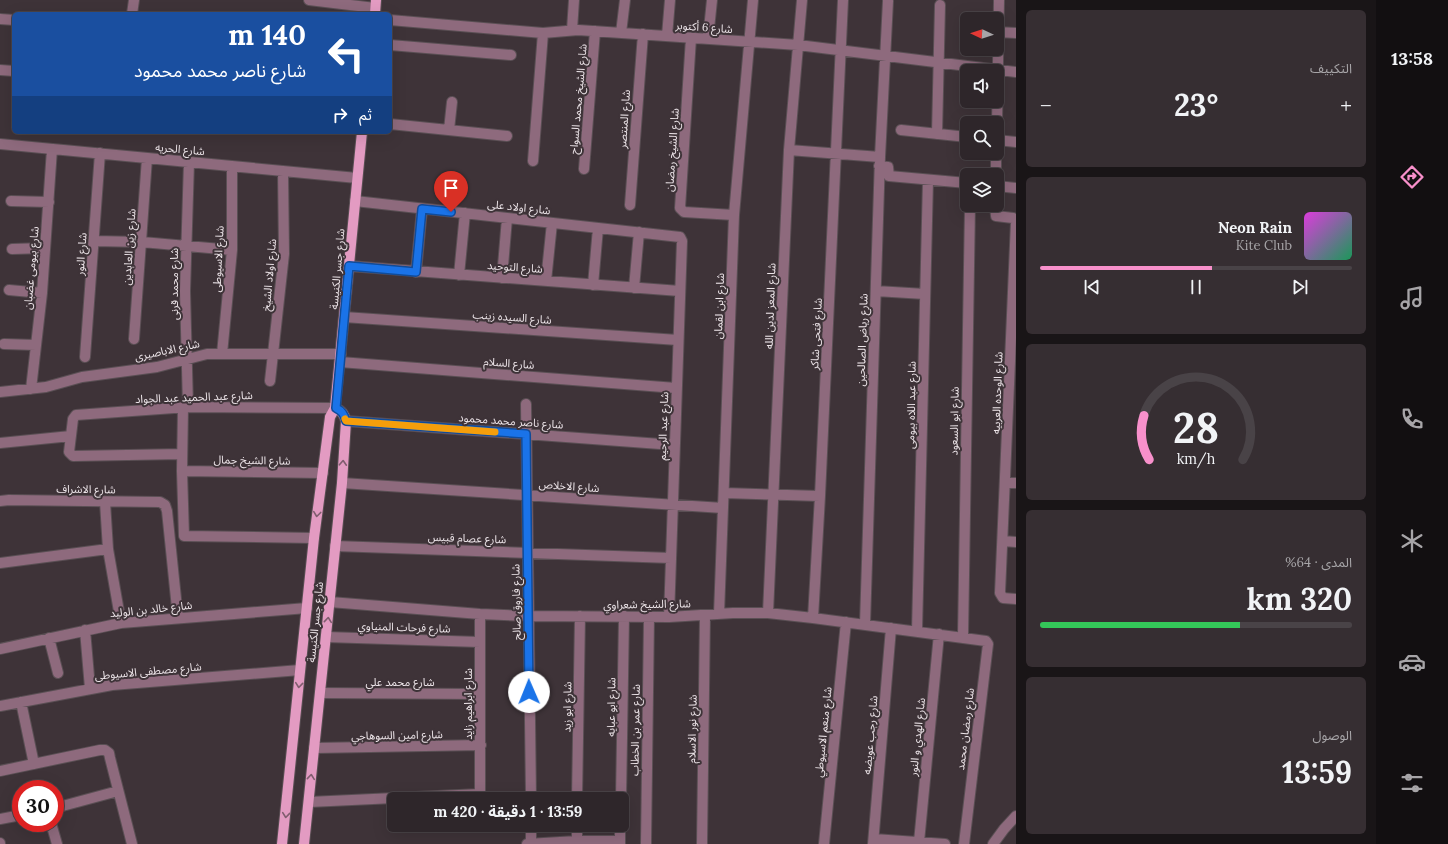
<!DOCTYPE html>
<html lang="ar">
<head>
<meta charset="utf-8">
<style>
	:root { --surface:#2e262a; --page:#362e32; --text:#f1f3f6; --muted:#a7a5a8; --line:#494347; --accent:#f890cb }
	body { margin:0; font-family:Lora,"Noto Sans Arabic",serif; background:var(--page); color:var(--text); direction:rtl; height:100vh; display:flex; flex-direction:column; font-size:15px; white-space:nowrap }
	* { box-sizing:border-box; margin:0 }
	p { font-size:13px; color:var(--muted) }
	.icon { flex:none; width:22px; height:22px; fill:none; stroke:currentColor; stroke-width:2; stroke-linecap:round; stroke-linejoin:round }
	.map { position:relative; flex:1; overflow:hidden; direction:ltr }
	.drawer { display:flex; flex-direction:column; gap:10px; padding:10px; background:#191517; width:360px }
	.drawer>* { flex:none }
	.guide { position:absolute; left:12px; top:12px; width:380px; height:122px; border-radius:6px; box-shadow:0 4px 16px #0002,0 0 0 1px var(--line); direction:rtl; background:#1a4fa0; color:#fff; overflow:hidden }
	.needle { width:26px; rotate:274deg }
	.fabs { position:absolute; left:960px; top:12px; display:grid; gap:8px }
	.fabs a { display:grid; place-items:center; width:44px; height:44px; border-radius:6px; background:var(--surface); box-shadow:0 4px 16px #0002,0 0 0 1px var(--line); font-size:20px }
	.speed { position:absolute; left:12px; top:780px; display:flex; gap:8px; font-size:20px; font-weight:700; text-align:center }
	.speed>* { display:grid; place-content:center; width:52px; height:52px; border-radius:50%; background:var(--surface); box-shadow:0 4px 16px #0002,0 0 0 1px var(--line); line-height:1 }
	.speed .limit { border:6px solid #d22; background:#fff; color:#111 }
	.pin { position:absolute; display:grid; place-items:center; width:34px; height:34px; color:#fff; margin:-41px -17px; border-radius:50% 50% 50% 0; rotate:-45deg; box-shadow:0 0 4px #0007 }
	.pin .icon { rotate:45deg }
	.me { position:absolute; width:44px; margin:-22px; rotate:359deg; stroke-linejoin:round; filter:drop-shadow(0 0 3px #0008) }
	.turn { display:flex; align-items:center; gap:14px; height:84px; padding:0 20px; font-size:18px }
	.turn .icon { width:52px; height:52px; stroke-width:2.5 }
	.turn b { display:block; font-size:28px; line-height:34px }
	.then { display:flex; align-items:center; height:38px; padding:0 20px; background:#0003; gap:8px; font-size:15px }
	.big { font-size:30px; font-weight:700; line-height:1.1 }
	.drawer .card { flex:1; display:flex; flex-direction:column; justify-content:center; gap:6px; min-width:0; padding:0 14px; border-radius:6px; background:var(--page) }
	.drawer .dial { align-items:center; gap:0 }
	.dial svg { height:104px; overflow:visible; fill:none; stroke:var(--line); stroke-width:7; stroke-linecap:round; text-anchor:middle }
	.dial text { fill:var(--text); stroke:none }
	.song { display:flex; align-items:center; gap:12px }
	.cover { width:48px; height:48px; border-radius:6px; background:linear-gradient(135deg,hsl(300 70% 55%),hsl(150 70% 35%)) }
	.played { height:4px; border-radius:2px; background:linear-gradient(90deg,var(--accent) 55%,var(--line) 55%) }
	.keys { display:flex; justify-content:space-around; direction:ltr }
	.heat { display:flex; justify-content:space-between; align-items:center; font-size:22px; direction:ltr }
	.charge { height:6px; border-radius:3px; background:linear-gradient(90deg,#34c759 64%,var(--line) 0) }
	.trip { position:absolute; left:387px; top:792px; width:242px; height:40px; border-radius:6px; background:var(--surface); box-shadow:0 4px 16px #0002,0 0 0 1px var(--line); font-weight:700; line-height:40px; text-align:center; direction:rtl }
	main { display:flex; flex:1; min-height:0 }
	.menu { display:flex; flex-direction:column; width:72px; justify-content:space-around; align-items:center; background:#120f11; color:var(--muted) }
	.menu .icon { width:28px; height:28px }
	.menu .active { color:var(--accent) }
	.menu b { font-size:18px; color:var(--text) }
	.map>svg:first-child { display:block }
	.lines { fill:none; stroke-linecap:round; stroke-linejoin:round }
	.minor-casing { stroke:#5a4f54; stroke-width:12 }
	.major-casing { stroke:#5a4f54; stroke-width:12 }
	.minor { stroke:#8e6a7d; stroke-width:10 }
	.major { stroke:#e39bc2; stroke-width:10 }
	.oneway { stroke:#805d6f }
	.route-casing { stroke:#114b97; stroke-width:10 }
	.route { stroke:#1a73e8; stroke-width:7 }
	.slow { stroke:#f59e0b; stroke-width:7 }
	.labels { text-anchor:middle; stroke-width:4; stroke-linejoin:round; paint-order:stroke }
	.street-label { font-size:11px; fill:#ede5e9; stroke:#3e3338 }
</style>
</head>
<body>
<main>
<nav class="menu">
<b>13:58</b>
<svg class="icon active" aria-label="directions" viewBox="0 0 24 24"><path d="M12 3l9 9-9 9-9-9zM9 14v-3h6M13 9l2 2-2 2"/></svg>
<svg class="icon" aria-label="music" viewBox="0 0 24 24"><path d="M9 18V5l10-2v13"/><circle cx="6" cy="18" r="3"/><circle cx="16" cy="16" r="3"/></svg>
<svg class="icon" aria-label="phone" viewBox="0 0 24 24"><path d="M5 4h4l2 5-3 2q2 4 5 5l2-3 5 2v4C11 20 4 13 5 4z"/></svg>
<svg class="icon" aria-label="climate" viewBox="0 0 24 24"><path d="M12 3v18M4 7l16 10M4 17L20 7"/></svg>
<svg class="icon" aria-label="car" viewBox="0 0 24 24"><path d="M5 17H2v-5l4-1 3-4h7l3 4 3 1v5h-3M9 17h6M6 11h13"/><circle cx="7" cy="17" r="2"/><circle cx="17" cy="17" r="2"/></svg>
<svg class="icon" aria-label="filters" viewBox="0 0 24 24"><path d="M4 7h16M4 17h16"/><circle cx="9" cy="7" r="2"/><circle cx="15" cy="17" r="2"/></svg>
</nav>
<section class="drawer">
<div class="card"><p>التكييف</p>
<div class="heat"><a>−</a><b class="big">23°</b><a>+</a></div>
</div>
<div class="card">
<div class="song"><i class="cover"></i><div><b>Neon Rain</b><p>Kite Club</p></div></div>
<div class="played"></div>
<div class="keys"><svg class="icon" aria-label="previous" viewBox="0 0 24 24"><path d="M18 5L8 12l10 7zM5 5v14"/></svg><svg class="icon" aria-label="pause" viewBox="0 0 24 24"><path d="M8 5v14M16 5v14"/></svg><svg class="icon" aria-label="next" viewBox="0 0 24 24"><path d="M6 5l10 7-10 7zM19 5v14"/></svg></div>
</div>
<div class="card dial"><svg viewBox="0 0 100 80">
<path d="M14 69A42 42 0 1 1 86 69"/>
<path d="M14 69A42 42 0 0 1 10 35" stroke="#f890cb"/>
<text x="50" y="56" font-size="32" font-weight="700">28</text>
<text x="50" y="72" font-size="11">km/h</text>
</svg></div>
<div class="card"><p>المدى · 64%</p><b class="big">320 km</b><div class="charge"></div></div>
<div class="card"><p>الوصول</p><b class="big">13:59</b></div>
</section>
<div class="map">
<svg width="1016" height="844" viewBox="0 0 1016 844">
	<rect width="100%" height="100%" fill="#3e3338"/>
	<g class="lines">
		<g class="minor-casing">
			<path id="minor" d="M309,0L375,8
				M132,14L134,0
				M0,19L14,20
				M390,20L543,33L578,30L798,45L1016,72
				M572,30L574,0
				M998,32L1016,33
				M621,33L625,0
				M667,36L670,0
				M691,38L680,208L684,212L734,215
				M708,39L712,0
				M390,45L511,55
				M0,70L14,71
				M997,123L999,0
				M390,124L507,136
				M449,130L452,102
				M901,130L967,137
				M937,134L940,5
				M997,140L1016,142
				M0,144L357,178
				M789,150L880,157
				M533,161L543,33
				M879,166L888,167L889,176L967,183
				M584,169L595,31
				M996,175V153
				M997,186L1016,188
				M11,201L49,202
				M355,201L680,237L682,241L669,617
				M630,205L643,34
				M995,205L996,216L1013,218L1016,222L1000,593L1003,598L1016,599
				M94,241L142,242L232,250
				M12,249L45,248
				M349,266L680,291
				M416,272L422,209
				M459,275L465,213
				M502,278L507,218
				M546,281L552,223
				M593,285L598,228
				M634,288L639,232
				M9,290L42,293
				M876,291L925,294
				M344,317L678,340
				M134,339L147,158
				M4,344L36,345
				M222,354L232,250V166
				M85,357L100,153
				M340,362L676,388
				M270,381L284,254L283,171
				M31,389L42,293L52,149
				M0,392L46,387L82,377L157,367L207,354H341
				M526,404L531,799
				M183,407L182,471L184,536L314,538
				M188,407L185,291L189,162
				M346,421L674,445
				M0,443L71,436
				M182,454L73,456L69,452L73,419L76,415L188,407L335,408
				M182,471L323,473
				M342,483L723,508
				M1005,483H1016
				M724,493L820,496
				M0,501L9,500L160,502L165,505L167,511L178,618
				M105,502L108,549L121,623
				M1003,541L1016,542
				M335,546L671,558
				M0,563L108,549
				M330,602L480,614L528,616L669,617L733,613H768L813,618L986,641L988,644L964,844
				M768,613L789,150L802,0
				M719,614L734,215L753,0
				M813,618L820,496L843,0
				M865,624L880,157L888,1
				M85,630L90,688
				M917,631L928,180
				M326,637L480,642
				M963,637L970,205
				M49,638L58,673
				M0,649L121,623L307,608
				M320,693L480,694
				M21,702L34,764
				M0,706L112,685L300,670
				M314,748L481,745
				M0,771L100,750H105L109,753L110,758L132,844
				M577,799L580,616
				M621,799L624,616
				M309,802L480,794V614
				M55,808L118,791
				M0,819L21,815
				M51,823L57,844
				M531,825V844
				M874,839L945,844
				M919,842L939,634
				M0,843V844
				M527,844L577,841H620
				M577,844V825
				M620,844V825
				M646,844L649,617
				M702,844L705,615
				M824,844L846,622
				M873,844L891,628
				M993,844L1004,829L1016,816"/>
		</g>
		<g class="major-casing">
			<path id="major" d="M375,14L376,0
				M282,844L314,538L330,417L335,408L362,132
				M304,844L342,483L346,421C344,414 342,411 335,408"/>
		</g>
		<use href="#minor" class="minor"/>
		<use href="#major" class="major"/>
	</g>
	<defs><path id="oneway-chevron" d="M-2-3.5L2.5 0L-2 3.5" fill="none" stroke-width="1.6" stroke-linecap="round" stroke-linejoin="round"/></defs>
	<g class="oneway">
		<use href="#oneway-chevron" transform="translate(343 463) rotate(-87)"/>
		<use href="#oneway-chevron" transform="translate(317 514) rotate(97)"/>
		<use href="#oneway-chevron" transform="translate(328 620) rotate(-84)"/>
		<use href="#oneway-chevron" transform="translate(299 685) rotate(96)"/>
		<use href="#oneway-chevron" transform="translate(311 777) rotate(-84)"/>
		<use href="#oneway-chevron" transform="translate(286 815) rotate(96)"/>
	</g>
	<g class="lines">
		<g class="route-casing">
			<path id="route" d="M451,212L422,209L416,272L349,266L336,408C342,411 344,414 346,421L526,434L529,692"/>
		</g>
		<use href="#route" class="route"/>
		<path class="slow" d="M345,419L346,421L495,432"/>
	</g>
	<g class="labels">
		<g class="street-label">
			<text transform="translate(704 27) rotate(4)" y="4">شارع 6 أكتوبر</text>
			<text transform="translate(578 99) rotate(-85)" y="4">شارع الشيخ محمد السواح</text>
			<text transform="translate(624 119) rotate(-86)" y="4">شارع المنتصر</text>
			<text transform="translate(180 149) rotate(5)" y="4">شارع الحريه</text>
			<text transform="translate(672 150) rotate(-86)" y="4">شارع الشيخ رمضان</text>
			<text transform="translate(519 207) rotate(6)" y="4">شارع اولاد على</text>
			<text transform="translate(129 247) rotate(-86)" y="4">شارع زين العابدين</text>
			<text transform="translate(81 254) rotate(-86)" y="4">شارع النور</text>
			<text transform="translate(218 259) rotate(-87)" y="4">شارع الاسيوطى</text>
			<text transform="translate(515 267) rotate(4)" y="4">شارع التوحيد</text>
			<text transform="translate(31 268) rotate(-85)" y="4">شارع بيومى غضبان</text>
			<text transform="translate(337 269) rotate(-85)" y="4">شارع جسر الكنيسة</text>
			<text transform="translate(269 275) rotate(-85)" y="4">شارع اولاد الشيخ</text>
			<text transform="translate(174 284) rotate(-90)" y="4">شارع محمد قرنى</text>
			<text transform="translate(719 306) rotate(-88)" y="4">شارع ابن لقمان</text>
			<text transform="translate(770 306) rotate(-88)" y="4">شارع المعز لدين الله</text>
			<text transform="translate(512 317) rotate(4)" y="4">شارع السيده زينب</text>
			<text transform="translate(816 334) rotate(-87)" y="4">شارع فتحى شاكر</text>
			<text transform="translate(862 340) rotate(-88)" y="4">شارع رياض الصالحين</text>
			<text transform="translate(167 350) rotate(-12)" y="4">شارع الاباصيرى</text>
			<text transform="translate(509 363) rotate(4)" y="4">شارع السلام</text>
			<text transform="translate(997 393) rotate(-88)" y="4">شارع الوحده العربيه</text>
			<text transform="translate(194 397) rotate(-2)" y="4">شارع عبد الحميد عبد الجواد</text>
			<text transform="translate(911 405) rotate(-89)" y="4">شارع عبد اللاه بيومى</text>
			<text transform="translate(511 421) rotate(4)" y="4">شارع ناصر محمد محمود</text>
			<text transform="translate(954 421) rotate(-89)" y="4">شارع ابو السعود</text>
			<text transform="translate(663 426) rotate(-88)" y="4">شارع عبد الرحيم</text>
			<text transform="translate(252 460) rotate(1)" y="4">شارع الشيخ جمال</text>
			<text transform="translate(569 486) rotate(4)" y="4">شارع الاخلاص</text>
			<text transform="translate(86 489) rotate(1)" y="4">شارع الاشراف</text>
			<text transform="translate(467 538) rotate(2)" y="4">شارع عصام قبيس</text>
			<text transform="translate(516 602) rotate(-91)" y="4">شارع فاروق صالح</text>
			<text transform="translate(647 604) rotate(-1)" y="4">شارع الشيخ شعراوي</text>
			<text transform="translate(151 609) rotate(-6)" y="4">شارع خالد بن الوليد</text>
			<text transform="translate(315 622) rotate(-84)" y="4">شارع جسر الكنيسة</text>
			<text transform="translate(404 627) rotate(2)" y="4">شارع فرحات المنياوي</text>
			<text transform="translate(148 671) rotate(-5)" y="4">شارع مصطفى الاسيوطى</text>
			<text x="400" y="686">شارع محمد علي</text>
			<text transform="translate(468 704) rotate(-90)" y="4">شارع ابراهيم زايد</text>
			<text transform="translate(567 707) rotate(-89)" y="4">شارع ابو زيد</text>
			<text transform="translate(611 707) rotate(-89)" y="4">شارع ابو عبايه</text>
			<text transform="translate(692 729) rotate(-89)" y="4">شارع نور الاسلام</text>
			<text transform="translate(965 729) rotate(-83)" y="4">شارع رمضان محمد</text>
			<text transform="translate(635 730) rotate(-89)" y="4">شارع عمر بن الخطاب</text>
			<text transform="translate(823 732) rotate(-84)" y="4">شارع منعم الاسيوطي</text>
			<text transform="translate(397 735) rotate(-1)" y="4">شارع امين السوهاجي</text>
			<text transform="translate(870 735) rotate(-85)" y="4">شارع رجب عويضه</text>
			<text transform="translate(917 737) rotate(-84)" y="4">شارع الهدي و النور</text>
		</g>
	</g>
</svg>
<div class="fabs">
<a><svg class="needle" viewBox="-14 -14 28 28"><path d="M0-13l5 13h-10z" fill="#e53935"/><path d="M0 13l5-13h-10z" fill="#a7a5a8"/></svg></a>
<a><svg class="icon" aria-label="sound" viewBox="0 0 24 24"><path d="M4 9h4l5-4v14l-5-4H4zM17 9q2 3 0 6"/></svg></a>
<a><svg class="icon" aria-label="search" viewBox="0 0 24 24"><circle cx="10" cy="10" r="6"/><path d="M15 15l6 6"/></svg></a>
<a><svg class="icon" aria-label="layers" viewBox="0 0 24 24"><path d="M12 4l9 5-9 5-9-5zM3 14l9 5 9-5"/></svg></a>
</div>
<div class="speed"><div class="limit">30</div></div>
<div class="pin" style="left:451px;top:212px;background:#d93025"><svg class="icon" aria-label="arrive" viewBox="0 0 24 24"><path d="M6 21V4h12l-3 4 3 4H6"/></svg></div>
<svg class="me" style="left:529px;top:692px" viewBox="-20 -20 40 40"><circle r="19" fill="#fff"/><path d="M0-13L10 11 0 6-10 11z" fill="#1a73e8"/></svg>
<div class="trip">13:59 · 1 دقيقة · 420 m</div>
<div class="guide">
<div class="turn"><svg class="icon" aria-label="left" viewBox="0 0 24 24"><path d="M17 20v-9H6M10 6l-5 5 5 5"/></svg><div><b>140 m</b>شارع ناصر محمد محمود</div></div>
<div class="then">ثم<svg class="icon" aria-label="right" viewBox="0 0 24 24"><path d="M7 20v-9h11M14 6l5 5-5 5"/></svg></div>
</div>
</div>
</main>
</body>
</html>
